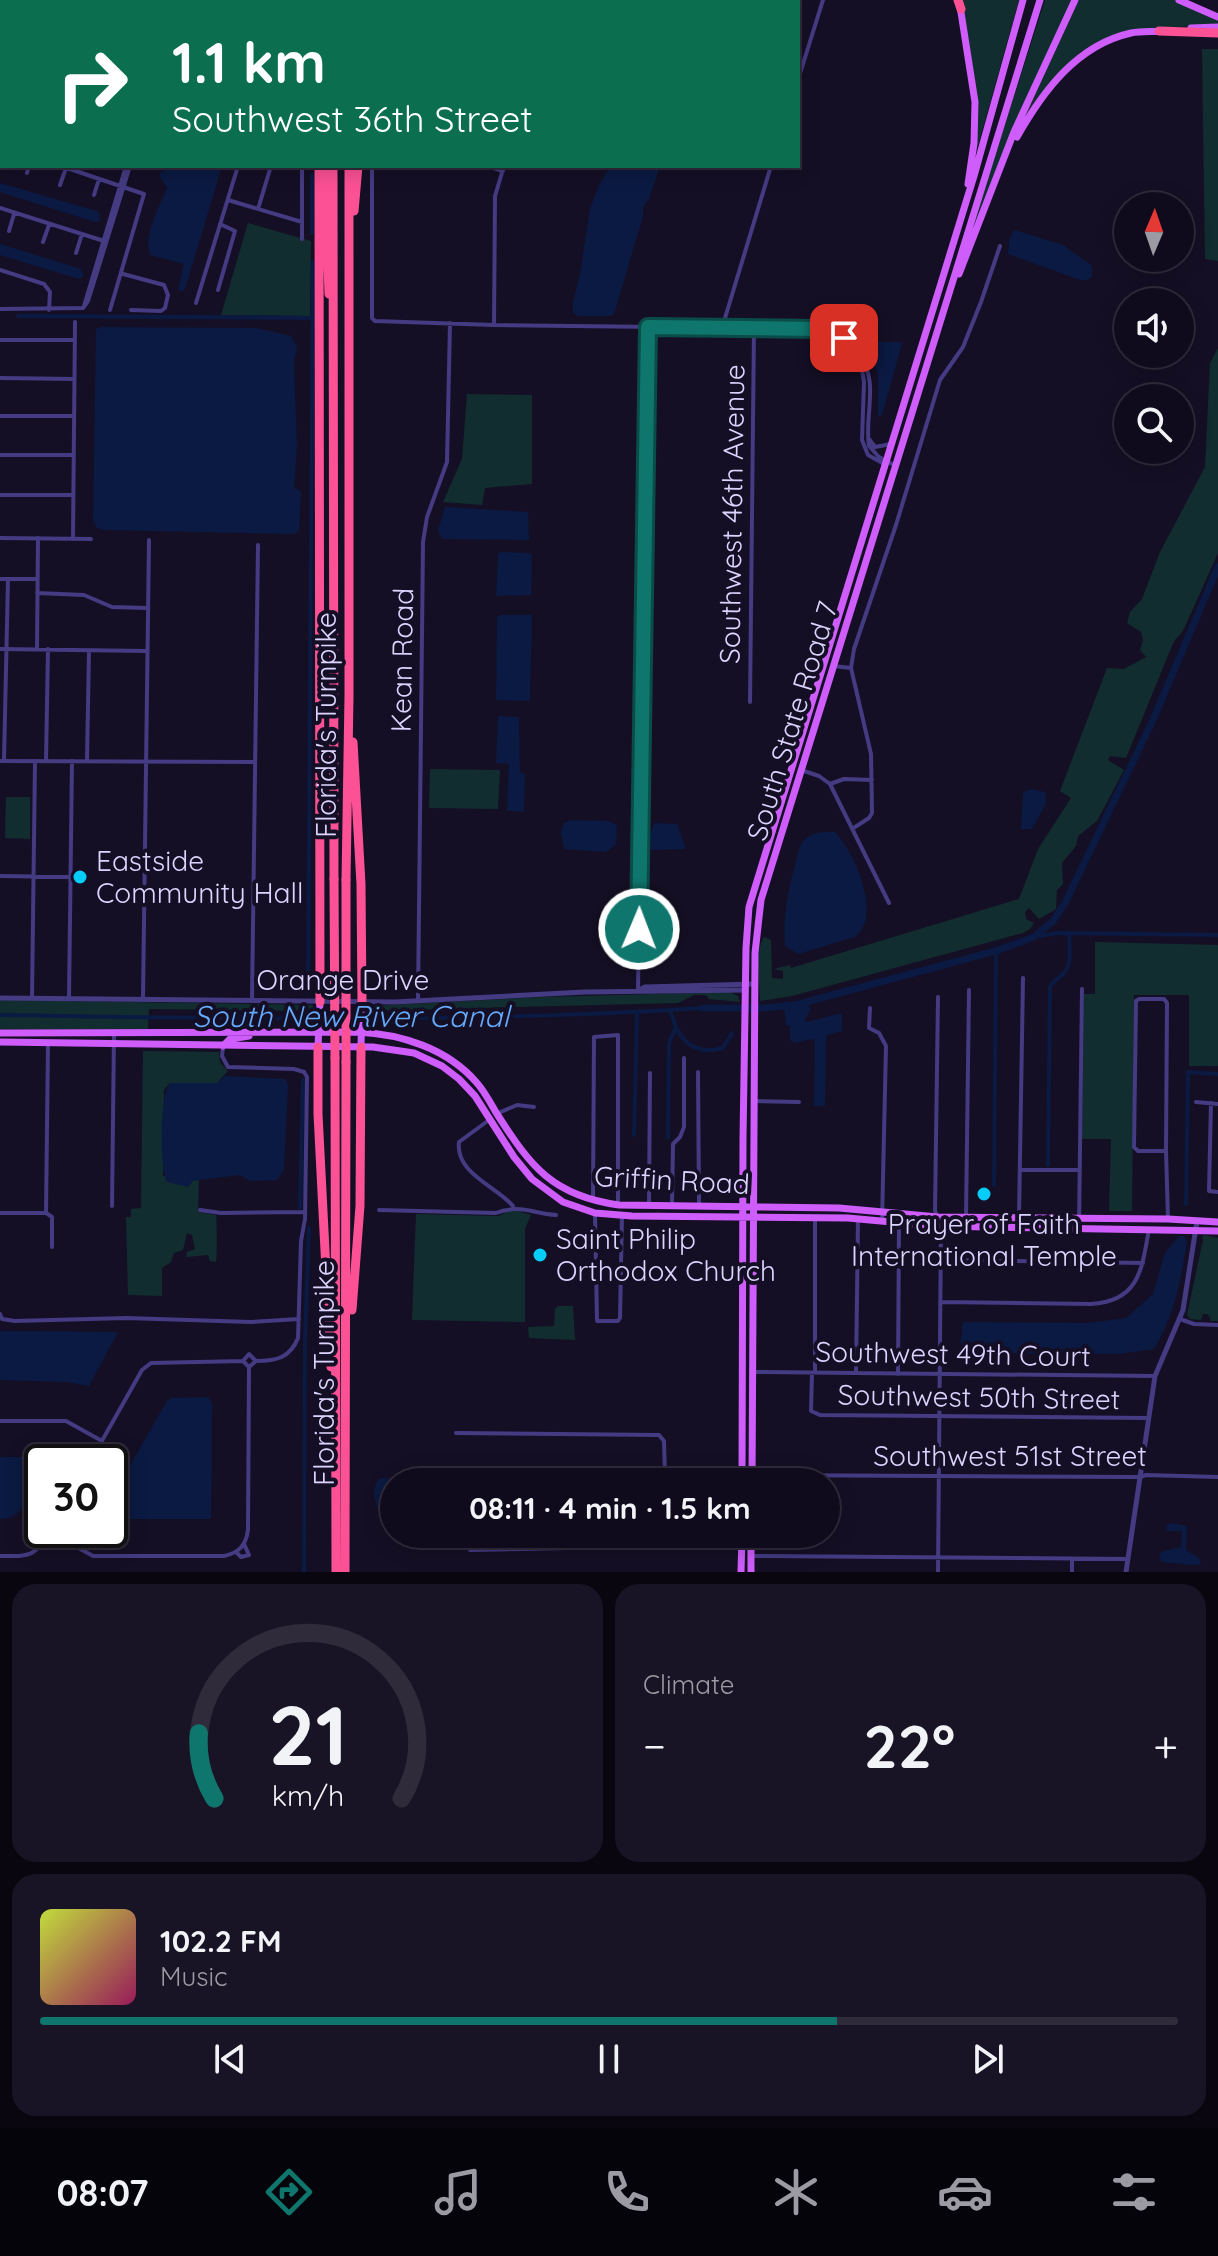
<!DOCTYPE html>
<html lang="en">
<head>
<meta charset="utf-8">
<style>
	:root { --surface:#100b1c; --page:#191425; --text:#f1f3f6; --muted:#9c9ba3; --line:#302b3b; --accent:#0f766e }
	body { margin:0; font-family:Quicksand,sans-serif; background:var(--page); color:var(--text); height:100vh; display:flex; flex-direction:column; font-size:30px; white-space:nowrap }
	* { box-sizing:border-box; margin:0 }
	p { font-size:26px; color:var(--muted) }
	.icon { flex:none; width:44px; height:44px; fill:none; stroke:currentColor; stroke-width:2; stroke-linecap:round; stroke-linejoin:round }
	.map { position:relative; height:1572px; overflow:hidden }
	.details { display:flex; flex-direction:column; gap:12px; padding:12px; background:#09060f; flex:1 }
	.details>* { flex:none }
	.hud { position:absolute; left:0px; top:0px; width:800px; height:168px; box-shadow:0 4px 20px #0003,0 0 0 2px var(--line); background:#0b6e4f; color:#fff; overflow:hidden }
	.needle { width:52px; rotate:2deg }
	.buttons { position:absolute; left:1114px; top:192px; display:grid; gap:16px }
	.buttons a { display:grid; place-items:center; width:80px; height:80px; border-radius:50%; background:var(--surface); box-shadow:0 4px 20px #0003,0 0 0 2px var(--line); font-size:40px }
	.speed { position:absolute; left:24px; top:1444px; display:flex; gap:16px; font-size:40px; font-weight:700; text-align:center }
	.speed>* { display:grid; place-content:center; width:104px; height:104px; border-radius:50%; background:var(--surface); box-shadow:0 4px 20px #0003,0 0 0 2px var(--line); line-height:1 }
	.speed .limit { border:4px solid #111; border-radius:12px; background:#fff; color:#111 }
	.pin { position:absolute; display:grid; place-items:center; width:68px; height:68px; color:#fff; margin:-34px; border-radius:16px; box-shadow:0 4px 12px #0006 }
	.me { position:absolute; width:88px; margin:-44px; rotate:1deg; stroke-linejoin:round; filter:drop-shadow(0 0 6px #0008) }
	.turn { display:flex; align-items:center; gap:28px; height:168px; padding:0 40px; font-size:36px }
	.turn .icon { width:104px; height:104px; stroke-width:2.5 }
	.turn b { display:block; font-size:56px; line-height:68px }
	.big { font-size:60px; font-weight:700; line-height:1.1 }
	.details .card { flex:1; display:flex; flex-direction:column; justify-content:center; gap:12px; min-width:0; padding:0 28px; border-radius:24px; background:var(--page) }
	.details .dial { align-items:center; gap:0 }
	.dial svg { height:208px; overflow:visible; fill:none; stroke:var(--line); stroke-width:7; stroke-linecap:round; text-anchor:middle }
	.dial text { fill:var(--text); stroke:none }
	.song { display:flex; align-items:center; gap:24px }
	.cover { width:96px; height:96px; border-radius:12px; background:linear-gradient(135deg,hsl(70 70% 55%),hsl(330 70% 35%)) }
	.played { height:8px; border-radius:4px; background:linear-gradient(90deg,var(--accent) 70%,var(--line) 70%) }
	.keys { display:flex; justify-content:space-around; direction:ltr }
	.heat { display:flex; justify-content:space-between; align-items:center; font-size:44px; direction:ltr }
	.details .tiles { flex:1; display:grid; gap:12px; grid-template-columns:1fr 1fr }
	.card:last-child { grid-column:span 2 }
	.trip { position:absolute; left:380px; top:1468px; width:460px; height:80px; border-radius:40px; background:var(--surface); box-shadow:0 4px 20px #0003,0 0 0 2px var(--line); font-weight:700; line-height:80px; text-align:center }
	.tabs { display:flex; height:128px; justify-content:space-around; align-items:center; background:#06040b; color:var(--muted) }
	.tabs .icon { width:56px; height:56px }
	.tabs .on { color:var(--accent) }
	.tabs b { font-size:36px; color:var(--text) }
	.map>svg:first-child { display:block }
	.green { fill:#122d2f }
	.water { fill:#0b1a42 }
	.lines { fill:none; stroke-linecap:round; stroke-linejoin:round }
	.canal { stroke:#0b1a42; stroke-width:4 }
	.river { stroke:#0b1a42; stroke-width:7 }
	.minor { stroke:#443b83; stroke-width:4 }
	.tertiary { stroke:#443b83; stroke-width:5 }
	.primary { stroke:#ce5dfc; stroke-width:7 }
	.motorway { stroke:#fc5195; stroke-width:9 }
	.motorway-bridge { stroke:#fc5195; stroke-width:9 }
	.route-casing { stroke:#0a4d48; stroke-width:20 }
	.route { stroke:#0f766e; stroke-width:14 }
	.poi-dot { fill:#05cdf9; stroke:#150f25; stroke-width:3 }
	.labels { text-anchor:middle; stroke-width:8; stroke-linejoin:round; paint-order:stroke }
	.street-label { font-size:28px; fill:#dcd4fe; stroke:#150f25 }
	.poi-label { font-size:28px; fill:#dcd4fe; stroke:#150f25; text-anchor:start }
	.water-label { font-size:30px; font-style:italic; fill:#64a9fc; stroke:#150f25 }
</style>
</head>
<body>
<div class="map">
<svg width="1218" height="1572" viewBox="0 0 1218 1572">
	<rect width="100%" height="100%" fill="#150f25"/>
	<path class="green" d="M962,0H1019L974,160L976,88Z
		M1045,0H1072L976,222L974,221Z
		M1079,0H1176L1218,18V25C1171,28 1112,24 1075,57C1055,76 1038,103 1021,125Z
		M1202,49H1218V261L1205,259Z
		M248,223L311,241L310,316L221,315Z
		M1218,348V553L1183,631L1174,641L1126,758L1110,756L1108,760L1124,770L1097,821L1078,836L1076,846L1062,863L1063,884L1057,890L1056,909L1039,919L1029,908L1025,912L1026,919L1034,923L1030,929L1023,933L792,996L760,1001C760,983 754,952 764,937L771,940L772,978L783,979V971L774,969L790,965L791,968L1019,899L1038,849L1071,798L1060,791L1107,668L1124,669L1146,657L1140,650L1143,640L1141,632L1127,623L1130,612L1142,599L1160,552L1205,467L1210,363Z
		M467,394L532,395V484L485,488L482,505L443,502L462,459Z
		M430,769L500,770L498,809L429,808Z
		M6,797H30V839L5,838Z
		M1095,942L1218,945V1066H1189V995H1134L1132,1211H1109L1111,1139H1082L1084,994H1095Z
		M729,992L738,996L740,1002L709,999L706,995H694L678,1003L366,1011L371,1006L544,997Z
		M0,1000L312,1005L316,1011L149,1009L148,1029H0Z
		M143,1051L219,1052L220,1062L228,1071L217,1083H170L164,1090L163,1176L199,1180L198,1212L216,1215C217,1221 217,1257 216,1262L210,1261L208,1255L186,1257L187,1252L195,1249L192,1235L187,1233L183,1250L174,1253L171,1262L162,1268V1296L128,1295L126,1217H131V1209L141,1208Z
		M512,1209L531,1215L525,1229V1322L412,1320L416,1214L499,1216Z
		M1204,1235L1218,1238V1321H1211L1208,1314H1203L1201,1320L1190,1319L1187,1315L1203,1240L1202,1237Z
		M558,1306H573L575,1340L529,1338L528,1327L554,1326L555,1309Z"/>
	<path class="water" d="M171,166H222L185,289L181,292L178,289L184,264L150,255C143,235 159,208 167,188L160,177V173Z
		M611,166H660L649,199L643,207V216L614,314L611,316H578L573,313V303L581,268L590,208L600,183Z
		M0,183L97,211L100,214L99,221L95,222L0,192Z
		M1014,230L1063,245L1092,266V276L1088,280H1080L1008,254L1009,240Z
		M0,244L81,269L84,276L79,279L0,255Z
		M102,327L256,328L291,336L297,347L294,363L297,447L294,488L301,491L299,530L295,534L105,530L97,528L93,520L96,329Z
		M870,342H900L902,344L882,415L878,417V375L871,353L872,349L868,346Z
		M445,507L528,512L529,540L442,539L438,530Z
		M501,552L530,553L532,556L531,595L496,596L498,554Z
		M500,615H532L530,701L496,700L497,617Z
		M498,716L519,717L520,772L525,774L524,812L507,811L509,764L496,763Z
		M1030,789L1045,792L1046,804L1032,829H1021L1023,793Z
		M571,820L608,821L617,825L616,844L606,852L564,849L561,832L564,823Z
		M654,823L677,824L686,849L651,850L650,837Z
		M835,832C854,851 883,917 855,937L798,954L785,946C782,911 791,879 800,846C808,831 821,832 835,832Z
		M808,1004L811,1010L805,1020L807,1022L842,1013V1031L827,1035L826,1039L825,1106H814L815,1042L812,1039L795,1043L790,1040V1026L786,1025L784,1006Z
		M225,1076L286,1079L288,1086L284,1170L277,1180L251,1181L239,1175L193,1181L188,1187L167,1182C159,1167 160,1095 170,1083H217Z
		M1179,1236H1184L1187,1241C1180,1283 1176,1312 1154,1349L1119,1354L964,1353L960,1348L963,1322L1087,1323L1126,1318L1153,1294L1165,1253Z
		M0,1331L118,1332L89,1386L66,1382L0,1380Z
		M208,1397L212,1403L211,1519H110V1500L167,1401L171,1398Z
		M0,1457H45L48,1461L42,1462V1487L32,1488C23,1504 21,1519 0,1519Z
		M380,1478L518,1482H655H394V1517H384C374,1508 370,1488 380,1478Z
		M1170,1523L1187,1526L1186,1550L1199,1558L1201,1564L1193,1565L1161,1562L1159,1555L1163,1551L1181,1547L1182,1531H1167L1166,1526Z
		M421,1534H631L625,1538C557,1541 489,1541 421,1534Z"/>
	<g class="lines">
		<path class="canal" d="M312,175V233
			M18,316L313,318
			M1034,937L1058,933L1218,935
			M308,993L313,262
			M0,1015C234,1019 469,1023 703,1008
			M677,1029C687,1048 702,1054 723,1048L732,1033
			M634,1135L637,1012
			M668,1138L669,1042L676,1028L670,1010
			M1048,1165L1050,987C1054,979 1059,979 1064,973C1073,964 1069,944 1069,933
			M994,1185L996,950
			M1186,1204L1188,1072L1218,1074
			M300,1208L303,1080
			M304,1572L305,1339L309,1228"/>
		<path class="river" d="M703,1008H767L799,1004L999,950L1034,937L1053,921L1065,903L1152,722L1218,567"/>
		<path class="minor" d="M286,0L290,2
			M4,2L5,0
			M33,2V0
			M63,2L64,0
			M92,2L93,0
			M124,2L125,0
			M177,2L178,0
			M181,2L182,0
			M209,2L210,0
			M406,2L407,0
			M0,15L2,9
			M0,42L2,43
			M798,80L823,0
			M0,85L2,86
			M0,147L2,148
			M61,166L144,194L110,310
			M372,166V318L375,321L494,325L818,329C837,333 847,340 859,355C880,381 864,415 869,446L879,457L894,465
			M487,166L503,171
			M27,173L29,166
			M60,185L66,168
			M94,195L99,179
			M228,200L302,222
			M0,208L104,241
			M258,209L271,166
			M9,231L14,214
			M302,239V166
			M43,242L49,225
			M76,253L82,234
			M0,270L44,284L50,292L49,310
			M123,274L164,285L168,295L165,308L161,311L131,310
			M218,290L235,231L220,224
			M196,303L238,166
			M84,306L126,166
			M83,308L88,301L130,166
			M0,309L83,308
			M494,325L495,196L504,166
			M722,328L771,166
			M0,340H75
			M860,358L864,382L862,440L868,455L886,465
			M0,378L74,379
			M0,416H73
			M869,439L875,447L891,444
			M0,455H73
			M0,495H72
			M0,538L91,539
			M73,538L75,322
			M0,579H37
			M37,593L84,595L112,607L147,608
			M0,649L146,651
			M37,649L38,538
			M833,666L851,668L854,649L896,525L940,380L963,347L981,302L1000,246
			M851,668L871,754L872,813L869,818L852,829
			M750,702L754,328
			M4,760L8,579
			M0,761L255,762
			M46,761L48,649
			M87,761L89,650
			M801,770L819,776L830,784L889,903
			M830,784L844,779L872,780
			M0,876L70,877
			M638,991L648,327
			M938,997L935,1211L938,1218
			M32,998L35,761
			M69,998L72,761
			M143,998L149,540
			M1139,999H1164L1167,1003L1166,1151H1138L1134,1147L1136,1001Z
			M252,1001L258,545
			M418,1001L423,542L427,517L447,462L450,323
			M870,1008L869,1028L879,1033L886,1046L882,1222
			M48,1043L46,1213L52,1217V1247
			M223,1046L222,1056L228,1067L294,1069L304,1072L307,1077L305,1219L301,1241L298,1338C290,1358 276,1361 256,1361
			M698,1072L699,1205
			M753,1101L799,1102
			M1196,1102L1218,1104
			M1211,1103L1209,1191L1218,1192
			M496,1114L517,1105L534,1107
			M489,1120L459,1142C455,1173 496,1186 513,1206
			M1166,1151L1168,1219
			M1020,1170H1079
			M593,1200L594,1037L618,1035V1204
			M672,1204L673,1144L680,1137L684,1127V1058
			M649,1205L650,1073
			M112,1206L114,1033
			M200,1210L221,1213L305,1212
			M379,1210L496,1213C520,1204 531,1213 556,1215
			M0,1213H46
			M595,1213L597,1321H618L620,1318L622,1215
			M966,1216L969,990
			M1019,1217L1023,978
			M1079,1228L1082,989
			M942,1260L1143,1263
			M941,1302L1091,1304C1140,1301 1142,1268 1149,1229
			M0,1314L2,1319L15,1321L126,1318L251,1322L299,1319
			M1180,1319L1194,1324L1218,1325
			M754,1372L1155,1376
			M812,1373L811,1411L820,1415L1147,1418
			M815,1373V1218
			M856,1373L858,1219
			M898,1374L899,1224
			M0,1421H66L102,1441
			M456,1433L659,1435L664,1441L665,1477L742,1475L1140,1477L1146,1475L1218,1477
			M90,1462L142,1370L151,1363L243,1361L249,1354L256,1361L249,1367L243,1361
			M50,1532L93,1556H224C239,1553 246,1545 248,1530L249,1367
			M470,1550L616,1547L630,1543L641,1534
			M236,1552L241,1557L249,1555L244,1544
			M0,1556C29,1556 34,1558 50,1532
			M751,1556L1128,1559
			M1072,1559V1572
			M938,1572L941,1226"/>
		<path class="tertiary" d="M638,991L645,987L755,984
			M0,998L395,1002L585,992L746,990
			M1126,1572L1155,1376L1183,1310L1197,1221"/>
		<path class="primary" d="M1179,0L1218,17
			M960,6L975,102L974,143L968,184
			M1191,28L1218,27
			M1017,137C1043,91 1077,45 1131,33C1142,31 1152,32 1163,31
			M959,274L1014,132L1075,0
			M0,1033L357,1032C401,1034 447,1048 477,1083C485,1092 491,1104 497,1114C531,1167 553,1196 619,1205L839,1208L938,1217L1168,1219L1218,1222
			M0,1042L373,1047L414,1053L442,1066L459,1079L475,1096L514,1157L532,1179L563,1202L595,1213L632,1216L848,1218L935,1226L1218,1231
			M223,1046L230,1039L249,1036
			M318,1047L320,1002
			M361,1047L362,1002
			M742,1482L743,1139L746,948L749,907L974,176L1023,0
			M752,1482L755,953L761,900L1040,0
			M741,1572L742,1534
			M751,1572V1534"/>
		<path class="motorway" d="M304,0L305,2
			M315,0V2
			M328,0V2
			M958,0L961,9
			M336,2V0
			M349,2V0
			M361,2V0
			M1159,31L1218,33
			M319,166L320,1002
			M333,166L334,879
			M325,173L329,294
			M354,211L358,166
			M353,742L361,884L362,1002
			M346,880L349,696V166
			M318,1047V1114L331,1367
			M335,1058L336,1572
			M352,1310L360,1206L361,1047
			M345,1572L346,1062"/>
		<path class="motorway-bridge" d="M334,879L335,1058
			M346,1062V880"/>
	</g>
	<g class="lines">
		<g class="route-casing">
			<path id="route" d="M639,929L648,327L818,329L844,338"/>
		</g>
		<use href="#route" class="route"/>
	</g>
	<g class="poi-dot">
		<circle cx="80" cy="877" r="8"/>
		<circle cx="984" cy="1194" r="8"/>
		<circle cx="540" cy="1255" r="8"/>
	</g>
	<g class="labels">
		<g class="street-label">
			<text transform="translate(732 514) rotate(-89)" y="10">Southwest 46th Avenue</text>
			<text transform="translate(402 660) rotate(-89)" y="10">Kean Road</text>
			<text transform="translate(792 721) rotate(-73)" y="10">South State Road 7</text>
			<text transform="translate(326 725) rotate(-90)" y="10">Florida's Turnpike</text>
			<text x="343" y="990">Orange Drive</text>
			<text transform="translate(672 1180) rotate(3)" y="10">Griffin Road</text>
			<text transform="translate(953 1354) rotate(1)" y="10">Southwest 49th Court</text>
			<text transform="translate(324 1373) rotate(-90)" y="10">Florida's Turnpike</text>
			<text transform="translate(979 1397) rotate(1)" y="10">Southwest 50th Street</text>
			<text x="1010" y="1466">Southwest 51st Street</text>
		</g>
		<g class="poi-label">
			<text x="96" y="871">Eastside<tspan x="96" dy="32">Community Hall</tspan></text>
			<text x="984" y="1234" text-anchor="middle">Prayer of Faith<tspan x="984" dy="32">International Temple</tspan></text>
			<text x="556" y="1249">Saint Philip<tspan x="556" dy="32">Orthodox Church</tspan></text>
		</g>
		<g class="water-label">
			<text x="351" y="1027">South New River Canal</text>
		</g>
	</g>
</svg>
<div class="buttons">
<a><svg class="needle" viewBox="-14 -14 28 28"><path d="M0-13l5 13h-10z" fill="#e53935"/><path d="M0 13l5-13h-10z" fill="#9c9ba3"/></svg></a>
<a><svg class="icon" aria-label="sound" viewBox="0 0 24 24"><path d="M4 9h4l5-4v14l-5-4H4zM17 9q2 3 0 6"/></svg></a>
<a><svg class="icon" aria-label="search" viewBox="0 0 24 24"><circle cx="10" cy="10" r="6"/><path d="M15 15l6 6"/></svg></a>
</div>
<div class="speed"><div class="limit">30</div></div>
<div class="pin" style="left:844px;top:338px;background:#d93025"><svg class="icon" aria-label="arrive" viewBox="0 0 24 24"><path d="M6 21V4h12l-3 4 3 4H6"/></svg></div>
<svg class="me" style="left:639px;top:929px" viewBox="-20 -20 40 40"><circle r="17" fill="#0f766e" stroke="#fff" stroke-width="3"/><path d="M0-11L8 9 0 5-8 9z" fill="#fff"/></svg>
<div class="trip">08:11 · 4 min · 1.5 km</div>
<div class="hud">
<div class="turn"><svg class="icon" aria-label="right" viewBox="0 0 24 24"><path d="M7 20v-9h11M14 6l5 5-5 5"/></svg><div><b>1.1 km</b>Southwest 36th Street</div></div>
</div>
</div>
<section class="details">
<div class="tiles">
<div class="card dial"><svg viewBox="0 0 100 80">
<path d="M14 69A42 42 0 1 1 86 69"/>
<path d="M14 69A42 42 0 0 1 8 44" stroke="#0f766e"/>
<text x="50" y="56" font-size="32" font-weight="700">21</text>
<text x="50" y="72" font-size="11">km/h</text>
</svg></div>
<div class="card"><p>Climate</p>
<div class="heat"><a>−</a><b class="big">22°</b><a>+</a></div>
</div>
<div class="card">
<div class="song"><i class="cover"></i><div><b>102.2 FM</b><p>Music</p></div></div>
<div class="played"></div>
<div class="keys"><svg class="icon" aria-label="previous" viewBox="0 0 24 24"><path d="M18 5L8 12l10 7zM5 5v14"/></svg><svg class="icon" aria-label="pause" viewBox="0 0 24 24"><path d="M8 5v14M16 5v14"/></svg><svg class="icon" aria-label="next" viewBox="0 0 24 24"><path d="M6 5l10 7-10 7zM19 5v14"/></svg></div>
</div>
</div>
</section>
<nav class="tabs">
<b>08:07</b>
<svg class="icon on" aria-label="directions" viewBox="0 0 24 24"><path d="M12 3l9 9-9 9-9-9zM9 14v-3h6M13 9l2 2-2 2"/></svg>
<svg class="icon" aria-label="music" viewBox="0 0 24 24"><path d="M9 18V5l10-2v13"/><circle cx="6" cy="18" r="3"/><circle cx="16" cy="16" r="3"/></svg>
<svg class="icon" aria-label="phone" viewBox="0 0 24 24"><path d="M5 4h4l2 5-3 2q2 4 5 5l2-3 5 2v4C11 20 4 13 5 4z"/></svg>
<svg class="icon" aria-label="climate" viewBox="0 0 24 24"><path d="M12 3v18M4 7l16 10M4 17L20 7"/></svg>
<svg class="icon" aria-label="car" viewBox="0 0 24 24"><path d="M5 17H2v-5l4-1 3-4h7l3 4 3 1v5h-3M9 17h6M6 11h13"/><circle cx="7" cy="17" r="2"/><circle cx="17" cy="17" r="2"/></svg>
<svg class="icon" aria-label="filters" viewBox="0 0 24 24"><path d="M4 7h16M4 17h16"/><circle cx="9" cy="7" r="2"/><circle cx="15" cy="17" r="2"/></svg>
</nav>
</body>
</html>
